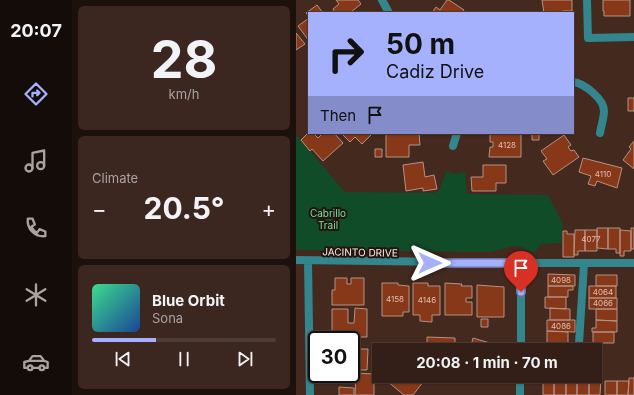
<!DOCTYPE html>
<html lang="en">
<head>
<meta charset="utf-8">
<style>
	:root { --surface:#331f17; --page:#3b2720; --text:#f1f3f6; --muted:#a9a2a1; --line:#4e3d36; --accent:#a5b1fc }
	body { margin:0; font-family:Inter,sans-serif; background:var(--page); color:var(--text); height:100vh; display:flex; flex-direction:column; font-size:15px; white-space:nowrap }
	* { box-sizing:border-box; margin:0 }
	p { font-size:13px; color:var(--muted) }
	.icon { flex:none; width:22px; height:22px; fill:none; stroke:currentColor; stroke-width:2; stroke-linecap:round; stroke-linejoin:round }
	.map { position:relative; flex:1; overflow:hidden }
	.drawer { display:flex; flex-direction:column; gap:6px; padding:6px; background:#1c110d; width:224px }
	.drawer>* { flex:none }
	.hud { position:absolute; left:12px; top:12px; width:266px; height:122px; border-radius:0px; box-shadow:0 1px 3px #0004,0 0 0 1px var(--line); background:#a5b1fc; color:#111; overflow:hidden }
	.speed { position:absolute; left:12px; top:331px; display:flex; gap:8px; font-size:20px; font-weight:700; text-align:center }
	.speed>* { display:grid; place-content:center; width:52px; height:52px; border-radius:50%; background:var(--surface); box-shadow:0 1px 3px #0004,0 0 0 1px var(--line); line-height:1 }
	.speed .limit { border:2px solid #111; border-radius:6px; background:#fff; color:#111 }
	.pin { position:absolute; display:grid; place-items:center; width:34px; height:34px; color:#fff; margin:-41px -17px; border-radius:50% 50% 50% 0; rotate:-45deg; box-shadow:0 0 4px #0007 }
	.pin .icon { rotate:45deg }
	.me { position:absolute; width:44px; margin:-22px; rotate:90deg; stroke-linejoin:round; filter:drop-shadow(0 0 3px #0008) }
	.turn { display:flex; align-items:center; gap:14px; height:84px; padding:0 12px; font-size:18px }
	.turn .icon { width:52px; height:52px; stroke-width:2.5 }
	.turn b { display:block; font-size:28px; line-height:34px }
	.then { display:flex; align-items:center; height:38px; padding:0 12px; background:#0003; gap:8px; font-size:15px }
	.big { font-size:30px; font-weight:700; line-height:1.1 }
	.drawer .tile { flex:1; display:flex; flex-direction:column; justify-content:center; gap:6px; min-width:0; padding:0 14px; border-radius:6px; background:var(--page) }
	.drawer .dial { align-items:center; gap:0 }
	.dial b { font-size:52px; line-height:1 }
	.song { display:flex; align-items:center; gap:12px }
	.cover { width:48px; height:48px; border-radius:6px; background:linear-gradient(135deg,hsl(150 70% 55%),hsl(220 70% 35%)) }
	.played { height:4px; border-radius:2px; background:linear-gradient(90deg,var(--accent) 35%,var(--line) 35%) }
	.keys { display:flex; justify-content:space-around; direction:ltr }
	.heat { display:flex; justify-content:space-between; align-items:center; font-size:22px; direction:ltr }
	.trip { position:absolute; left:76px; top:343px; width:230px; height:40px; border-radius:0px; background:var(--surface); box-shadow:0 1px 3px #0004,0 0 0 1px var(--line); font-weight:700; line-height:40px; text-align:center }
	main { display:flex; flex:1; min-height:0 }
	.tabs { display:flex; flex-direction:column; width:72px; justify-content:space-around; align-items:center; background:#140c09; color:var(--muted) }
	.tabs .icon { width:28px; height:28px }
	.tabs .selected { color:var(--accent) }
	.tabs b { font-size:18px; color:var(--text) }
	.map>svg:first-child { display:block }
	.green { fill:#114c28 }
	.building { fill:#873819; stroke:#b49286 }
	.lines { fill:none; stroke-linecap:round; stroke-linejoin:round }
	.minor { stroke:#33858e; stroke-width:8 }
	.route-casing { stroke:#6b73a4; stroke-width:10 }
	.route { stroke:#a5b1fc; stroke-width:7 }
	.labels { text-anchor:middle; stroke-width:4; stroke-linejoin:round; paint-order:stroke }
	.number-label { font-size:8px; fill:#e0beb2 }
	.park-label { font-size:10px; fill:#74e298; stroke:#221511 }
	.street-label { font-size:10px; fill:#feebe5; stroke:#221511 }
</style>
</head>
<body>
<main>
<nav class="tabs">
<b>20:07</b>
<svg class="icon selected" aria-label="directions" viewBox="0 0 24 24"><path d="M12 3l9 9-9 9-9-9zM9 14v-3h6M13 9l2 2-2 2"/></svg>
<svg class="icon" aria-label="music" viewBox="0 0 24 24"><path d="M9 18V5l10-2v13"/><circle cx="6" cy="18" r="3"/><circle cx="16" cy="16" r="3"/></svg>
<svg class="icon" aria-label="phone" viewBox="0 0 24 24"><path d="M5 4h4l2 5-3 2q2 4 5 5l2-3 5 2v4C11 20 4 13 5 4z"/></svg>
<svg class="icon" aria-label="climate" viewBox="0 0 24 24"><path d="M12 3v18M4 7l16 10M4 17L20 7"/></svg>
<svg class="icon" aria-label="car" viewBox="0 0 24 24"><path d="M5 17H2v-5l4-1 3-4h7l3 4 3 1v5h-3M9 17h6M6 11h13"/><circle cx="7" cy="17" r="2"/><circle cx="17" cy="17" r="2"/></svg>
</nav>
<section class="drawer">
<div class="tile dial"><b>28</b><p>km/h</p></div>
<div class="tile"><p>Climate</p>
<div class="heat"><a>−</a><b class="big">20.5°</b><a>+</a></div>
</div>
<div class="tile">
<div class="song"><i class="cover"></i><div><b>Blue Orbit</b><p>Sona</p></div></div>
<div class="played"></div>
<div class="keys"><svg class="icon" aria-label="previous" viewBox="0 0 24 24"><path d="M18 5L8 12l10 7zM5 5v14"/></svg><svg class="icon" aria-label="pause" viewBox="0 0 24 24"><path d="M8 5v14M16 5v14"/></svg><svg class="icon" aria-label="next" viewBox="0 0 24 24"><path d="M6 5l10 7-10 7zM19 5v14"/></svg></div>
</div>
</section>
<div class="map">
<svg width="338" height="395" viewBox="0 0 338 395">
	<rect width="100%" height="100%" fill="#44291f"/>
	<path class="green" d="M0,135L49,192L137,193L143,191L150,171L160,174L169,172L171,194L252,195L267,224L265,243L245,244L238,253C214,240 217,248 194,252L0,250Z"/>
	<path class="building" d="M40,0H62L65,4L55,12L56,13H39L37,9L43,4Z
		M151,0H153L168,10L166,13H136L140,7L144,10Z
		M246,0H276V11H267V13H248Z
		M307,0H334V16H308V11H307Z
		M21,5L27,13H13V17L10,13Z
		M13,18V41L2,26Z
		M0,33L9,44L0,50Z
		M332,98H338V111H332Z
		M13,132L17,133L22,138L27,133L29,135L31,133H38L47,143L27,161L16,149L14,151L5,140Z
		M45,133H77L66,144L59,137L54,142Z
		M90,133H123L124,145H113V157H90Z
		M194,133H225V157H193L194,147H197V142H194Z
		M236,133H243V140H236Z
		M268,135L275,145L272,147L275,151L278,150L283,157L257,175L247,161L251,159L245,151Z
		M338,141V169L327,160L335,149L333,147Z
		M79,149H86V157H79Z
		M287,158L326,168L321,188L301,181L299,186L292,184L295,176L283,172Z
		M127,162L129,177L138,175L141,189L127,191V188L110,191L107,165Z
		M187,165H210V183H200V191H176L175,177H187Z
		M301,228H312V249L301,248Z
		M312,228H324V253H320V249H312Z
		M335,228H338V249H335Z
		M279,230H289V251H282V255H278Z
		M289,230H301V251H289Z
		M324,230L335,231V251H328V256H324Z
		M267,231H271V234H278V257H267Z
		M252,274L279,275V286H252Z
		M300,275H321V286H300Z
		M39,278H51V284H55V278H68V305H36V290H39Z
		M86,283H102V285L113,286V312H107V316H86Z
		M117,283H132V286H144V315H136V322L124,321V315H117Z
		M149,283L166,284L165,286H176V298H170V302H176V315H149Z
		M181,285L208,287V317H181Z
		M252,286H277V290H272V297H252Z
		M293,286H320V298H293Z
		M249,297H270V309L249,308Z
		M293,298H321V309H293Z
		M59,308L71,309V337H36V309H52V323H58Z
		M254,308L274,309V320H254Z
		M300,309H321V321L300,320Z
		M185,319H192V327H185Z
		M251,320H279V332L251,331Z
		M300,320L321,321V332H296V328H300Z
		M251,331L272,332V343H251Z
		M297,332H318V343H297Z
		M131,337L159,338V350H131Z
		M177,338L204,346L203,350H174Z
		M55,349H72L71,370H55Z
		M60,373L78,374V395H59Z
		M87,376H107L110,378L111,376H129L131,377L117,395H108L86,377Z
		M247,376H258V395H247Z
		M258,378H270V395H258Z
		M270,378H281V395H270Z
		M281,378H293V395H281Z
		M293,378H305L304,395H293Z
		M333,378H338V395H332Z
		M309,381H321V395H309Z
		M321,381H333L332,395H321Z
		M43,387L58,388V395H43Z"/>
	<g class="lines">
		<path class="minor" d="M86,0L93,13
			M291,0L292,38L338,37
			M277,82C288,83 308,99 308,111C308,118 305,126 304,133
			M157,146L161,133
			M0,260L225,263H338
			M12,261L14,395
			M283,343L288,264
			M225,350V263
			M224,395V376"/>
	</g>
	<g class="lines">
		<g class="route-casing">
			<path id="route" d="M134,263H225V292"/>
		</g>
		<use href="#route" class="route"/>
	</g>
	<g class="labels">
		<g class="number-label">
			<text x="211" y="148">4128</text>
			<text x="307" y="177">4110</text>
			<text x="295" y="242">4077</text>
			<text x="265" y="283">4098</text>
			<text x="307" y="295">4064</text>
			<text x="99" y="302">4158</text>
			<text x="131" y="303">4146</text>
			<text x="307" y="306">4066</text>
			<text x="265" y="329">4086</text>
		</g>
		<g class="park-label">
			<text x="32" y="217">Cabrillo<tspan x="32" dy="12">Trail</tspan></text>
		</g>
		<g class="street-label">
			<text transform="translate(64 252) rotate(1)" y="4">JACINTO DRIVE</text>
		</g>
	</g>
</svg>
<div class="speed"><div class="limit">30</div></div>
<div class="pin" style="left:225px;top:292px;background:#d93025"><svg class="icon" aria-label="arrive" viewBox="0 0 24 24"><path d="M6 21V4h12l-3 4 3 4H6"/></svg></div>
<svg class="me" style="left:134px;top:263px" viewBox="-20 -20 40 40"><path d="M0-17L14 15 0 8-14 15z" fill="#a5b1fc" stroke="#fff" stroke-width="4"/></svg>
<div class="trip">20:08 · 1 min · 70 m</div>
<div class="hud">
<div class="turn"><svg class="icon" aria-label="right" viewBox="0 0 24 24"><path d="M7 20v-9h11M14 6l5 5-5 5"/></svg><div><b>50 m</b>Cadiz Drive</div></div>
<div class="then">Then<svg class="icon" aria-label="arrive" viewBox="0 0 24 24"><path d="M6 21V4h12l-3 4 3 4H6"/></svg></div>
</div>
</div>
</main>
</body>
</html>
